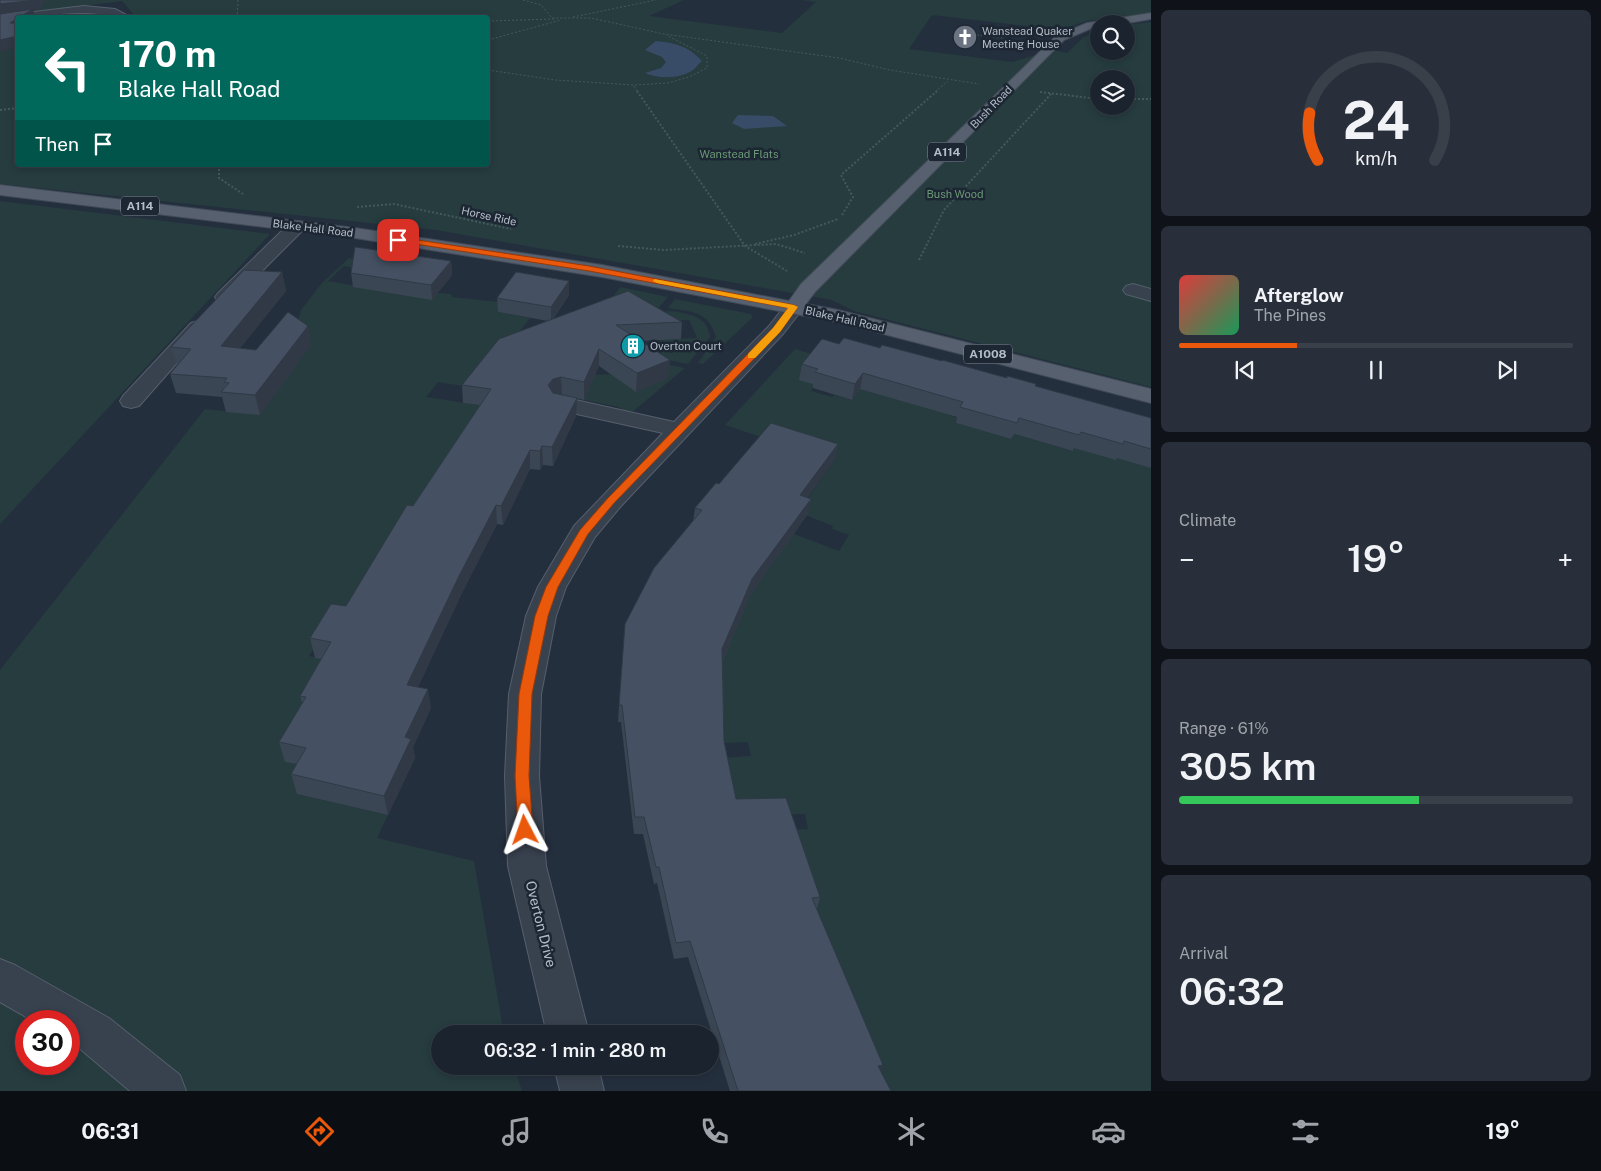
<!DOCTYPE html>
<html lang="en">
<head>
<meta charset="utf-8">
<style>
	:root { --surface:#1b232e; --page:#282f3a; --text:#f1f3f6; --muted:#a0a4aa; --line:#39404a; --accent:#ea580c }
	body { margin:0; font-family:"Public Sans",sans-serif; background:var(--page); color:var(--text); height:100vh; display:flex; flex-direction:column; font-size:19px; white-space:nowrap }
	* { box-sizing:border-box; margin:0 }
	p { font-size:16px; color:var(--muted) }
	.icon { flex:none; width:28px; height:28px; fill:none; stroke:currentColor; stroke-width:2; stroke-linecap:round; stroke-linejoin:round }
	.map { position:relative; flex:1; overflow:hidden }
	.sheet { display:flex; flex-direction:column; gap:10px; padding:10px; background:#0f1319; width:450px }
	.sheet>* { flex:none }
	.banner { position:absolute; left:15px; top:15px; width:475px; height:152px; border-radius:5px; box-shadow:0 2px 8px #0003,0 0 0 1px var(--line); background:#00695c; color:#fff; overflow:hidden }
	.tools { position:absolute; left:1090px; top:15px; display:grid; gap:10px }
	.tools a { display:grid; place-items:center; width:45px; height:45px; border-radius:50%; background:var(--surface); box-shadow:0 2px 8px #0003,0 0 0 1px var(--line); font-size:25px }
	.speed { position:absolute; left:15px; top:1010px; display:flex; gap:10px; font-size:25px; font-weight:700; text-align:center }
	.speed>* { display:grid; place-content:center; width:65px; height:65px; border-radius:50%; background:var(--surface); box-shadow:0 2px 8px #0003,0 0 0 1px var(--line); line-height:1 }
	.speed .limit { border:8px solid #d22; background:#fff; color:#111 }
	.pin { position:absolute; display:grid; place-items:center; width:42px; height:42px; color:#fff; margin:-21px; border-radius:10px; box-shadow:0 2px 8px #0006 }
	.me { position:absolute; width:55px; margin:-28px; rotate:356deg; stroke-linejoin:round; filter:drop-shadow(0 0 4px #0008) }
	.turn { display:flex; align-items:center; gap:18px; height:105px; padding:0 20px; font-size:22px }
	.turn .icon { width:65px; height:65px; stroke-width:2.5 }
	.turn b { display:block; font-size:35px; line-height:42px }
	.then { display:flex; align-items:center; height:48px; padding:0 20px; background:#0003; gap:10px; font-size:19px }
	.big { font-size:38px; font-weight:600; line-height:1.1 }
	.sheet .widget { flex:1; display:flex; flex-direction:column; justify-content:center; gap:8px; min-width:0; padding:0 18px; border-radius:8px; background:var(--page) }
	.sheet .dial { align-items:center; gap:0 }
	.dial svg { height:130px; overflow:visible; fill:none; stroke:var(--line); stroke-width:7; stroke-linecap:round; text-anchor:middle }
	.dial text { fill:var(--text); stroke:none }
	.song { display:flex; align-items:center; gap:15px }
	.cover { width:60px; height:60px; border-radius:8px; background:linear-gradient(135deg,hsl(0 70% 55%),hsl(150 70% 35%)) }
	.played { height:5px; border-radius:2px; background:linear-gradient(90deg,var(--accent) 30%,var(--line) 30%) }
	.keys { display:flex; justify-content:space-around; direction:ltr }
	.heat { display:flex; justify-content:space-between; align-items:center; font-size:28px; direction:ltr }
	.charge { height:8px; border-radius:4px; background:linear-gradient(90deg,#34c759 61%,var(--line) 0) }
	.trip { position:absolute; left:431px; top:1025px; width:288px; height:50px; border-radius:25px; background:var(--surface); box-shadow:0 2px 8px #0003,0 0 0 1px var(--line); font-weight:600; line-height:50px; text-align:center }
	.tabs { display:flex; height:80px; justify-content:space-around; align-items:center; background:#0b0e12; color:var(--muted) }
	.tabs .icon { width:35px; height:35px }
	.tabs .active { color:var(--accent) }
	.tabs b { font-size:22px; color:var(--text) }
	main { display:flex; flex:1; min-height:0 }
	.map>svg:first-child { display:block }
	.green { fill:#263c3f; fill-rule:evenodd }
	.water { fill:#394c67 }
	.lines { fill:none; stroke-linecap:round; stroke-linejoin:round }
	.minor-casing { stroke:#565f6c; stroke-width:2 }
	.major-casing { stroke:#414a57; stroke-width:2 }
	.path-far1 { stroke:#44595c; stroke-width:1; stroke-dasharray:2 2; stroke-linecap:butt }
	.path { stroke:#44595c; stroke-width:2; stroke-dasharray:2 2; stroke-linecap:butt }
	.minor { fill:#38414e; fill-rule:evenodd }
	.major { fill:#56606e; fill-rule:evenodd }
	.wall { fill:#3b4654 }
	.shaded-wall { fill:#303945 }
	.building { fill:#455162; stroke:#303945 }
	.route { fill:#ea580c; stroke:#983908 }
	.slow { fill:#f59e0b }
	.labels { text-anchor:middle; stroke-width:5; stroke-linejoin:round; paint-order:stroke }
	.far-poi-label { font-size:11px; fill:#b4bcc9; stroke:#1d2633; text-anchor:start }
	.far-street-label { font-size:11px; fill:#b4bcc9; stroke:#1d2633 }
	.far-park-label { font-size:11px; fill:#6b9a76; stroke:#1d2633 }
	.shield { fill:#1d2633; stroke:#878f9c; stroke-width:1 }
	.shield-label { font-size:12px; font-weight:bold; fill:#b4bcc9 }
	.street-label { font-size:14px; fill:#b4bcc9; stroke:#1d2633 }
</style>
</head>
<body>
<main>
<div class="map">
<svg width="1151" height="1091" viewBox="0 0 1151 1091">
	<rect width="100%" height="100%" fill="#242f3e"/>
	<path class="green" d="M15,0H684L649,16L782,33L816,2L801,0H1151V13L1086,21L1060,30L932,15L909,49L1012,62L1053,50L1067,53L1084,37L1099,31V51H1126V25L1151,22V387L854,311L832,300L436,230L0,184V51L17,43L18,165H488V18H137L122,1L25,14ZM1099,79H1126V106H1099Z
		M94,12L114,17L37,18Z
		M0,201L270,234L0,524Z
		M349,258L353,259L355,268L344,266L328,281L367,288L451,294L452,297L498,302V312L530,318L506,349L502,392L438,382L426,397L492,407L402,536L320,639L309,656L370,669L285,761L312,768L297,794L388,815L377,838L474,861L504,1034H440V1066H514L522,1091H0V670L205,409L260,415L294,334L301,310L322,283ZM26,1021H69V1064H26Z
		M620,287L668,297L648,320L600,315Z
		M675,299L751,314L753,317L703,364L698,363L716,337C709,311 692,312 668,308Z
		M667,311C686,312 708,316 710,337L688,364L647,356L659,340L697,338L689,320L660,321L664,312Z
		M795,349L819,356L799,379L815,384L811,391L832,397L834,395L851,400L862,386L958,418L956,423L1011,439L1013,434L1073,451L1076,443L1120,450L1136,463L1151,468V1091H877L779,830L808,829L805,814L767,815L722,804V758L751,756L748,742L723,743L720,659L725,655L739,622L736,615L775,560L773,554L789,532L839,551L849,535L832,529L833,526L798,512L834,461L725,425Z
		M661,363L685,368L631,413L618,407L575,398L571,376L611,374Z"/>
	<path class="water" d="M656,41C675,43 688,46 702,61C699,63 696,68 693,70C680,79 658,79 645,73L661,68L666,62L662,57L645,50Z
		M738,115L773,116L787,126L744,129L732,123Z"/>
	<g class="lines">
		<g class="minor-casing">
			<path id="minor" d="M84,6L115,9L132,18C116,18 101,13 85,13C62,12 40,18 18,18V20L0,22V16Z
				M297,221L303,222L306,226L303,230L232,301L225,303L218,301L215,297L218,293L291,222Z
				M1133,284L1151,289V301L1126,294L1123,290L1126,286Z
				M794,301L801,303L804,307L783,334L621,506L595,537L566,587L556,616L541,694L539,776L546,866L589,1034H547L508,866L505,776L509,694L526,616L538,587L574,526L663,433L554,409L550,404L554,399L562,397L674,422L769,326L787,303Z
				M198,321L205,323L208,327L205,331L139,406L131,408L123,406L120,401L123,396L191,323Z
				M0,959L15,965L109,1018L180,1075L186,1091H130L79,1048L69,1042V1021H33L0,1002Z
				M554,1066H598L604,1091H560Z"/>
		</g>
		<g class="major-casing">
			<path id="major" d="M1151,13V19L1123,24H1099V28L1090,29L1064,40L815,292L806,304L838,310L1151,389V403L837,322L602,277L355,238L0,195V185L355,228L602,265L789,301L801,284L1056,36L1087,23Z"/>
		</g>
		<path class="path-far1" d="M523,0L541,5L552,18H591L664,34L839,58L890,70L979,84
			M573,17L656,0
			M237,18L238,0
			M488,21L554,19
			M977,35L1012,39
			M488,40L561,20
			M488,70L555,80L634,85L668,83L689,77L707,68V56L668,36
			M634,86L638,92
			M935,92L948,81"/>
		<path class="path" d="M637,91L745,246L787,271
			M1040,92L1099,99
			M1126,99H1151
			M0,110L18,108
			M219,165V178L243,194
			M357,207L394,204L511,229
			M842,215L853,197L841,175L937,91
			M755,244L794,235L838,219
			M618,246L664,250L776,244L805,253
			M919,260L944,210L1051,94"/>
		<use href="#minor" class="minor"/>
		<use href="#major" class="major"/>
	</g>
	<path class="wall" d="M451,261L452,275L432,300L353,287L351,273Z
		M282,272L286,291L240,348L256,350L308,326L311,345L260,415L226,412L222,397L176,393L170,374L177,365L171,347Z
		M569,281V295L553,319L682,322L681,339L640,341L668,378L636,392L599,366L584,400L577,398L576,416L553,466L543,465L540,470L530,469L503,525L497,524L461,595L418,687L431,708L413,747L415,758L388,815L297,794L291,774L297,764L285,762L279,742L302,703L300,696L322,659L315,658L310,638L346,606L480,405L463,403L462,385L548,321L498,312L497,298Z
		M839,344L880,348L942,361L1035,386L1151,418V468L1117,458L1116,460L1074,448L1073,451L1014,434L1011,439L956,423L957,417L860,389L852,400L813,388V384L799,380L802,364Z
		M838,444L834,461L807,498L811,499L807,515L750,596L723,660L724,741L736,799L820,897L817,909L880,1071L891,1091H730L688,957L674,959L657,883L654,884L643,834H634L621,722H618L619,705L693,521L695,508L719,484Z"/>
	<path class="shaded-wall" d="M35,0H45L41,9L33,10L36,18H19L0,14V4Z
		M18,18V30L10,23Z
		M18,36V47L0,52V40Z
		M451,261L452,275L432,300L431,285Z
		M282,272L286,291L226,366L221,346Z
		M569,281V295L551,321V307Z
		M308,326L311,345L260,415L255,395Z
		M599,349V366L584,400V382Z
		M670,360L668,378L636,392L637,373Z
		M863,373L860,389L852,400L855,384Z
		M561,377L562,395L554,397L548,385L553,379Z
		M577,398L576,416L553,466L552,447Z
		M838,444L834,461L797,512L800,495Z
		M542,446L543,465L540,470V451Z
		M530,450V469L503,525L501,506Z
		M811,499L807,515L750,596L720,666L722,649L752,579Z
		M496,505L497,524L461,595L410,704L407,685L459,576Z
		M428,689L431,708L413,747L415,758L388,815L384,796L405,737Z
		M883,1065L876,1080L878,1066Z"/>
	<path class="building" d="M0,0H35L0,4Z
		M33,9L10,23H18V36L0,40V14Z
		M355,247L451,261L431,285L351,273Z
		M244,270L282,272L221,346L256,350L288,312L308,326L255,395L221,392L229,383L224,382L227,378L170,374L191,349L171,347Z
		M516,272L569,281L551,307L497,298Z
		M628,291L682,322L616,325L670,360L637,373L599,349L584,382L561,377L553,379L548,385L553,393L577,398L552,447L542,446L540,451L530,450L501,506L496,505L459,576L407,685L428,689L405,737L411,739L384,796L291,774L306,748L279,742L306,697L300,696L331,642L310,638L331,604L346,606L407,505L413,506L491,389L462,385L499,339Z
		M844,338L880,348L882,345L942,361V360L1007,378V376L1036,384L1035,386L1151,418V449L1124,441L1123,444L1081,432L1079,435L1019,418L1017,423L960,407L963,402L863,373L855,384L815,372L818,369L802,364L822,339L839,344Z
		M771,423L838,444L800,495L811,499L752,579L722,649L724,741L736,799L786,798L820,897L812,898L883,1065L878,1066L891,1091H738L690,941L676,943L659,867H656L644,817H635L622,705H619L625,624L654,568L702,510L695,508L716,483L719,484Z"/>
	<path class="route" d="M398,237L589,266L794,305L798,307L780,332L615,502L588,534L558,587L548,616L532,694L529,776L533,830L530,834L525,836L520,834L518,830L515,776L519,694L535,616L546,587L580,530L608,498L773,328L788,308L589,271L396,241V238Z"/>
	<path class="slow" d="M654,279L794,305L798,307L780,332L755,358H748V354L773,328L788,308L657,283L653,281Z"/>
	<defs>
		<g id="church-disc" transform="scale(1.25)"><circle r="9.5" fill="#6b7280" stroke="#1d2633"/><path d="M-1.2-6h2.4v3.5h3.3v2.4h-3.3V6h-2.4V-.1h-3.3v-2.4h3.3Z" fill="#fff"/></g>
		<g id="building-disc" transform="scale(1.25)"><circle r="9.5" fill="#0f9aa8" stroke="#1d2633"/><path d="M-4-6H4V6H1V3H-1V6H-4ZM-2.5-4.3h1.7v1.8h-1.7ZM.8-4.3h1.7v1.8H.8ZM-2.5-1h1.7V.8h-1.7ZM.8-1h1.7V.8H.8Z" fill="#fff"/></g>
	</defs>
	<g fill-rule="evenodd">
		<use href="#church-disc" x="965" y="37"/>
		<use href="#building-disc" x="633" y="346"/>
	</g>
	<g class="labels">
		<g class="far-poi-label">
			<text x="982" y="35">Wanstead Quaker<tspan x="982" dy="13">Meeting House</tspan></text>
			<text x="650" y="350">Overton Court</text>
		</g>
		<g class="far-street-label">
			<text transform="translate(991 107) rotate(-46)" y="4">Bush Road</text>
			<text transform="translate(489 216) rotate(12)" y="4">Horse Ride</text>
			<text transform="translate(313 228) rotate(7)" y="4">Blake Hall Road</text>
			<text transform="translate(845 319) rotate(13)" y="4">Blake Hall Road</text>
		</g>
		<g class="far-park-label">
			<text x="739" y="158">Wanstead Flats</text>
			<text x="955" y="198">Bush Wood</text>
		</g>
		<g class="shield">
			<rect x="928" y="142.5" width="38" height="19" rx="4"/>
			<rect x="121" y="196.5" width="38" height="19" rx="4"/>
			<rect x="964" y="344.5" width="48" height="19" rx="4"/>
		</g>
		<g class="shield-label">
			<text x="947" y="156">A114</text>
			<text x="140" y="210">A114</text>
			<text x="988" y="358">A1008</text>
		</g>
		<g class="street-label">
			<text transform="translate(541 924) rotate(76)" y="5">Overton Drive</text>
		</g>
	</g>
</svg>
<div class="tools">
<a><svg class="icon" aria-label="search" viewBox="0 0 24 24"><circle cx="10" cy="10" r="6"/><path d="M15 15l6 6"/></svg></a>
<a><svg class="icon" aria-label="layers" viewBox="0 0 24 24"><path d="M12 4l9 5-9 5-9-5zM3 14l9 5 9-5"/></svg></a>
</div>
<div class="speed"><div class="limit">30</div></div>
<div class="pin" style="left:398px;top:240px;background:#d93025"><svg class="icon" aria-label="arrive" viewBox="0 0 24 24"><path d="M6 21V4h12l-3 4 3 4H6"/></svg></div>
<svg class="me" style="left:525px;top:830px" viewBox="-20 -20 40 40"><path d="M0-17L14 15 0 8-14 15z" fill="#ea580c" stroke="#fff" stroke-width="4"/></svg>
<div class="trip">06:32 · 1 min · 280 m</div>
<div class="banner">
<div class="turn"><svg class="icon" aria-label="left" viewBox="0 0 24 24"><path d="M17 20v-9H6M10 6l-5 5 5 5"/></svg><div><b>170 m</b>Blake Hall Road</div></div>
<div class="then">Then<svg class="icon" aria-label="arrive" viewBox="0 0 24 24"><path d="M6 21V4h12l-3 4 3 4H6"/></svg></div>
</div>
</div>
<section class="sheet">
<div class="widget dial"><svg viewBox="0 0 100 80">
<path d="M14 69A42 42 0 1 1 86 69"/>
<path d="M14 69A42 42 0 0 1 9 40" stroke="#ea580c"/>
<text x="50" y="56" font-size="32" font-weight="700">24</text>
<text x="50" y="72" font-size="11">km/h</text>
</svg></div>
<div class="widget">
<div class="song"><i class="cover"></i><div><b>Afterglow</b><p>The Pines</p></div></div>
<div class="played"></div>
<div class="keys"><svg class="icon" aria-label="previous" viewBox="0 0 24 24"><path d="M18 5L8 12l10 7zM5 5v14"/></svg><svg class="icon" aria-label="pause" viewBox="0 0 24 24"><path d="M8 5v14M16 5v14"/></svg><svg class="icon" aria-label="next" viewBox="0 0 24 24"><path d="M6 5l10 7-10 7zM19 5v14"/></svg></div>
</div>
<div class="widget"><p>Climate</p>
<div class="heat"><a>−</a><b class="big">19°</b><a>+</a></div>
</div>
<div class="widget"><p>Range · 61%</p><b class="big">305 km</b><div class="charge"></div></div>
<div class="widget"><p>Arrival</p><b class="big">06:32</b></div>
</section>
</main>
<nav class="tabs">
<b>06:31</b>
<svg class="icon active" aria-label="directions" viewBox="0 0 24 24"><path d="M12 3l9 9-9 9-9-9zM9 14v-3h6M13 9l2 2-2 2"/></svg>
<svg class="icon" aria-label="music" viewBox="0 0 24 24"><path d="M9 18V5l10-2v13"/><circle cx="6" cy="18" r="3"/><circle cx="16" cy="16" r="3"/></svg>
<svg class="icon" aria-label="phone" viewBox="0 0 24 24"><path d="M5 4h4l2 5-3 2q2 4 5 5l2-3 5 2v4C11 20 4 13 5 4z"/></svg>
<svg class="icon" aria-label="climate" viewBox="0 0 24 24"><path d="M12 3v18M4 7l16 10M4 17L20 7"/></svg>
<svg class="icon" aria-label="car" viewBox="0 0 24 24"><path d="M5 17H2v-5l4-1 3-4h7l3 4 3 1v5h-3M9 17h6M6 11h13"/><circle cx="7" cy="17" r="2"/><circle cx="17" cy="17" r="2"/></svg>
<svg class="icon" aria-label="filters" viewBox="0 0 24 24"><path d="M4 7h16M4 17h16"/><circle cx="9" cy="7" r="2"/><circle cx="15" cy="17" r="2"/></svg>
<b>19°</b>
</nav>
</body>
</html>
